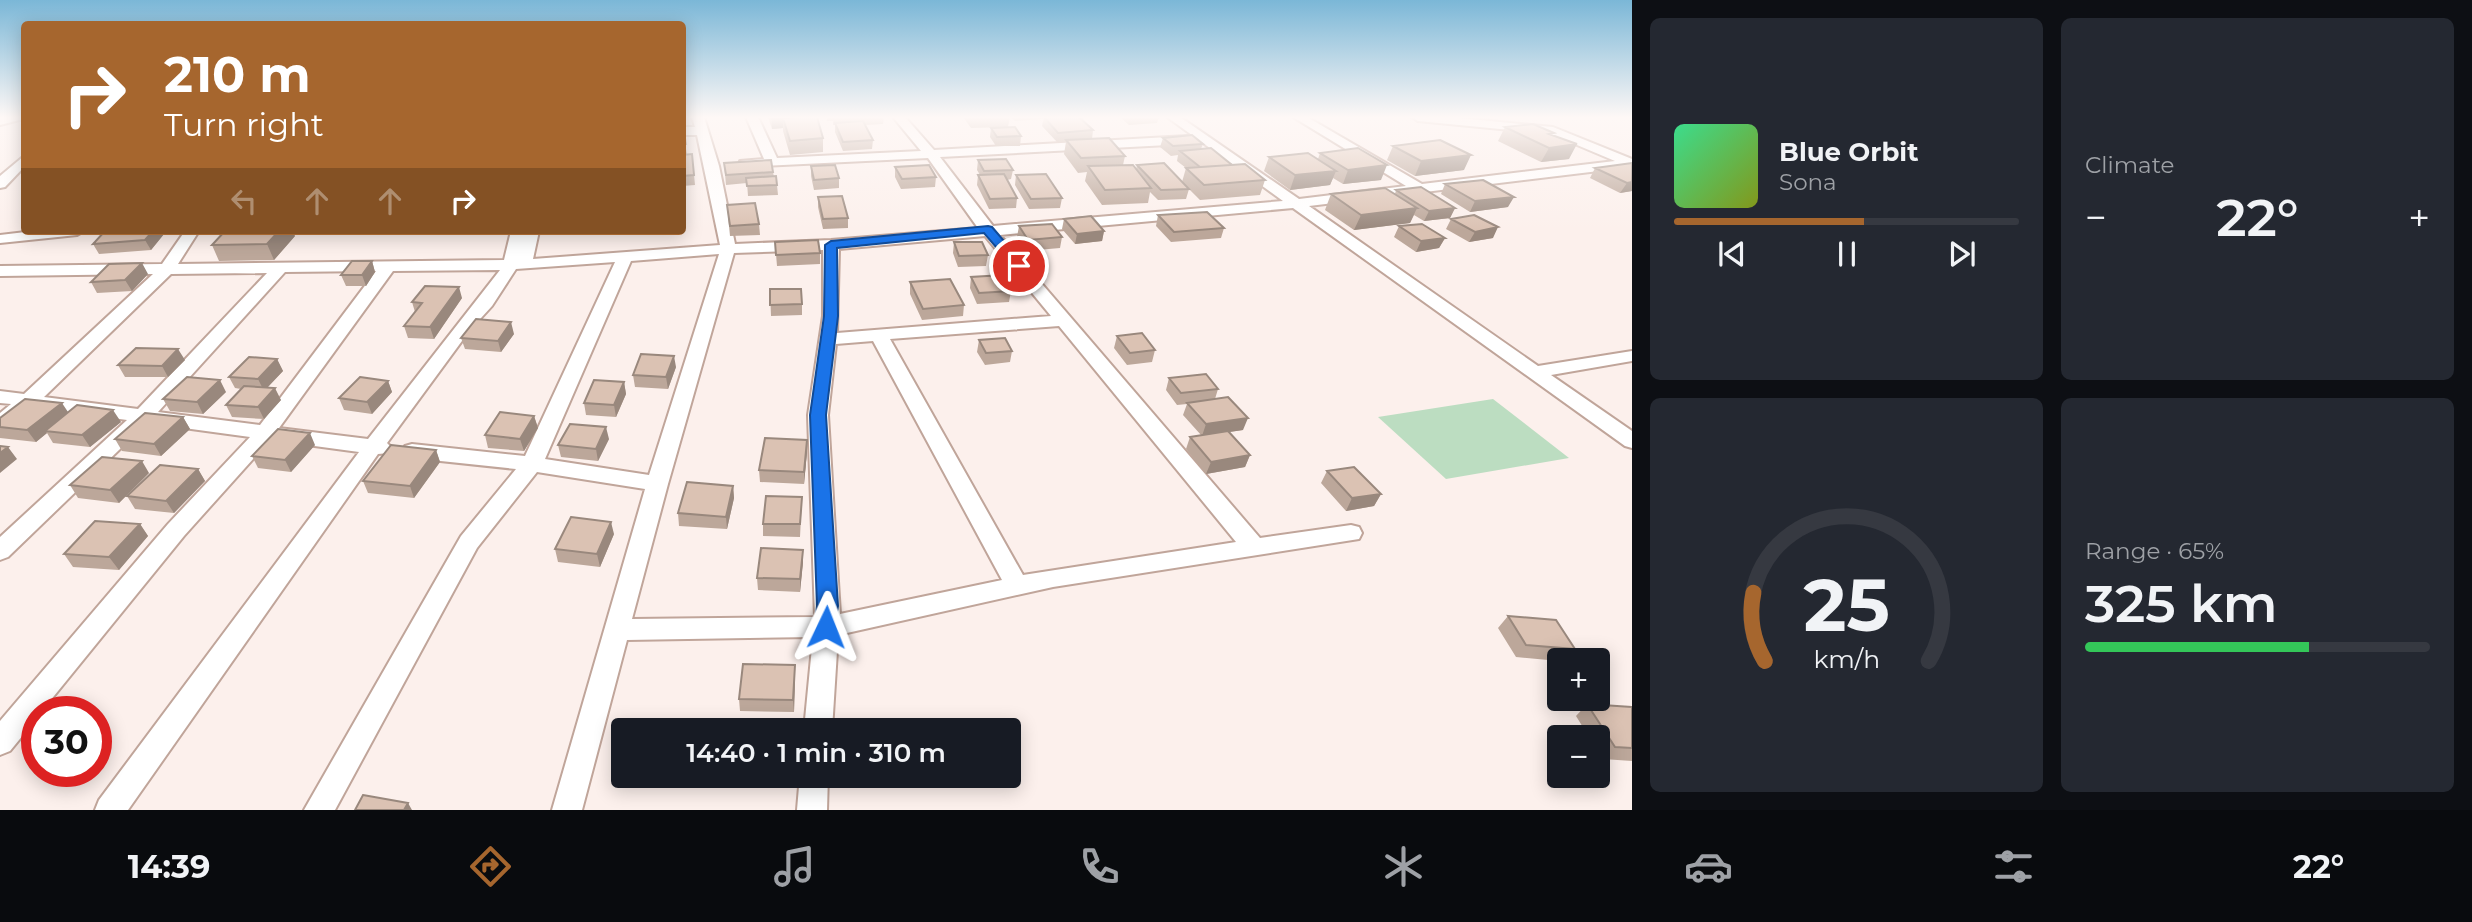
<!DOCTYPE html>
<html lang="en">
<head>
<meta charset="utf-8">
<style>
	:root { --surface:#171b24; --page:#242831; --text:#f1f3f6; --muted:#9ea1a6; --line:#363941; --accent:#a6662e }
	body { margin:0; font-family:Montserrat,sans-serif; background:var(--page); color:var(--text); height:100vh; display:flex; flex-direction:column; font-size:26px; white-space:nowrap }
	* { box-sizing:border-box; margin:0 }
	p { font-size:23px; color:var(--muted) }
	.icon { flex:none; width:38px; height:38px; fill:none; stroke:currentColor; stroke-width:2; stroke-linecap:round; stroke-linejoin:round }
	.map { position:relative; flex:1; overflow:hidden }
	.drawer { display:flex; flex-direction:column; gap:18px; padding:18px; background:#0d0f14; width:840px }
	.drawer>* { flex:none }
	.hud { position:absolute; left:21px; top:21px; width:665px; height:214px; border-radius:7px; box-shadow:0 4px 18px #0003; background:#a6662e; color:#fff; overflow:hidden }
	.controls { position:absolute; left:1547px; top:648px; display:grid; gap:14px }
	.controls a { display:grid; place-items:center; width:63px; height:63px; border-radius:7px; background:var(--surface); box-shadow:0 4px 18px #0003; font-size:35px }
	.speed { position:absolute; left:21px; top:696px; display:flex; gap:14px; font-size:35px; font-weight:700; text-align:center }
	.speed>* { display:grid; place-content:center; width:91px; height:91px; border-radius:50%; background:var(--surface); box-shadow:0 4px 18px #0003; line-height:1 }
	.speed .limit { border:10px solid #d22; background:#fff; color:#111 }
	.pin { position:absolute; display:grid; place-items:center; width:60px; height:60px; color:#fff; margin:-30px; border:4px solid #fff; border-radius:50%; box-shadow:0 2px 7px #0007 }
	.me { position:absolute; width:77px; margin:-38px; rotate:2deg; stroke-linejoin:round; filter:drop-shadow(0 0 5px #0008) }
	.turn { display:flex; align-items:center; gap:24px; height:147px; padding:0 28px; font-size:32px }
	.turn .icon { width:91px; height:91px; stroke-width:2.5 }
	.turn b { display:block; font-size:49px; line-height:60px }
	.lanes { display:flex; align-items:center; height:66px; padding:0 28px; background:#0003; justify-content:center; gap:35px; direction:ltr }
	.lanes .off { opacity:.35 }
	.big { font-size:52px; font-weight:600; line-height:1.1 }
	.drawer .widget { flex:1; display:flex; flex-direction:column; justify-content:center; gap:10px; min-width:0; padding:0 24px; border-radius:10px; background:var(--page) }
	.drawer .dial { align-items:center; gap:0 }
	.dial svg { height:182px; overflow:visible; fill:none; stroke:var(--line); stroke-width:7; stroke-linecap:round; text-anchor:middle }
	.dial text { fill:var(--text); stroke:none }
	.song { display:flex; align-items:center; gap:21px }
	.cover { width:84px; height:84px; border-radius:10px; background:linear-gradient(135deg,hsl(150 70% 55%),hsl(70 70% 35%)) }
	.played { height:7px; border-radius:4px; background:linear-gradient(90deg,var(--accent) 55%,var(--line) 55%) }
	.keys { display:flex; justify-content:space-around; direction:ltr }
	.heat { display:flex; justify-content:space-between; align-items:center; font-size:38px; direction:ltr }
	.charge { height:10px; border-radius:5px; background:linear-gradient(90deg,#34c759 65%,var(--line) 0) }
	.drawer .tiles { flex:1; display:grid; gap:18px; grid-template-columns:repeat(2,1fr) }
	.trip { position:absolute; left:611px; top:718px; width:410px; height:70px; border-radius:7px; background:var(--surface); box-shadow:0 4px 18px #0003; font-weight:600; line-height:70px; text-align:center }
	.tab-bar { display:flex; height:112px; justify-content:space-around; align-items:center; background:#090b0e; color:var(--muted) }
	.tab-bar .icon { width:49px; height:49px }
	.tab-bar .current { color:var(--accent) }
	.tab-bar b { font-size:32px; color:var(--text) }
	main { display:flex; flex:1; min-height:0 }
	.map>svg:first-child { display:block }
	.green { fill:#bcddc1 }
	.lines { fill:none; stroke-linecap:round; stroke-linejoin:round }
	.minor-casing { stroke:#c0a59a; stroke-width:4 }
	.minor { fill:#fff; fill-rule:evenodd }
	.wall { fill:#bca79a }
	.shaded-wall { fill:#99887d }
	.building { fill:#dbc2b3; stroke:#99887d; stroke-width:2 }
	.route { fill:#1a73e8; stroke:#114b97; stroke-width:2 }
</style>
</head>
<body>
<main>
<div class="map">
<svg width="1632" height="810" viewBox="0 0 1632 810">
	<rect width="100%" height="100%" fill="#fcf0ec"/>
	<path class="green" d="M1493,399L1569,458L1446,479L1378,417Z"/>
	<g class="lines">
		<g class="minor-casing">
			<path id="minor" d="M0,117H24L23,119L0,125Z
				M692,117H704L719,166L735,244L831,240L978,228L928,158L740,167V161L764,159L746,117H758L777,158L921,151L893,117H905L934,150L1187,136L1193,140L1187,144L940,157L993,226L1283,201L1167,117H1180L1299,199L1406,186L1293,117H1307L1422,184L1615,161L1551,134L1418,121L1412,117H1449L1553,127L1632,159V167L1309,206L1538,366L1632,351V361L1551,375L1632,431V448L1625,446L1293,208L1000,235L1260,538L1351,525L1359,527L1362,533L1359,539L1053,587L838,635L832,730H804L813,637L627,640L582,810H552L645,489L537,472L477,548L335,810H304L461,536L516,469L412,458L405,456L402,451L405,446L412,444L525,456L615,262L516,269L492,306L470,330L387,443L392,448L389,453L378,454L128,810H95L99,800L359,452L270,440L184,536L41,712H37V718L10,751L0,755V721L168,524L250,437L147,423L8,557L0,560V537L127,420L32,407L7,427L0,429V413L11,404L0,403V391L24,394L153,274L0,276V266L162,264L185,231H199L178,264L504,260L511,231H539L533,259L720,245L697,135H682V127H695ZM985,236L1051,316L837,333L839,249ZM823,250V316L808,415L815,617L632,619L668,484L734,253ZM719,254L649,475L545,459L631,261ZM500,270L368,439L279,428L393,271ZM376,271L260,425L158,412L285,272ZM267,273L138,409L44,397L171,274ZM1059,326L1236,542L1023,575L890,339ZM873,341L1002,580L840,614L828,415L836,344Z
				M24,156V167L5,187L0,188V176Z
				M34,231H84L77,235L0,243V235Z
				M800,775H828L827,810H797Z"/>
		</g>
		<use href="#minor" class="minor"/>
	</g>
	<path class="wall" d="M768,117H817L823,138V152L790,155L783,131V128L772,129Z
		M827,117H884L883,124L865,125L873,140L872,149L843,151L835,132V125H833V121H827Z
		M963,117H1010L1008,127L971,128Z
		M1011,117H1043L1042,119L1015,121Z
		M1044,117L1093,130L1092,139L1125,156L1123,165L1136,170L1137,165L1182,182L1186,168L1177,161L1178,155L1171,156L1160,147L1163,138L1203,144L1201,149L1265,180L1260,195L1200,200L1189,189L1186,199L1158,200L1150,192L1148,203L1102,205L1085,181L1087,172L1078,173L1064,154L1066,142H1057L1042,126Z
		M1120,117H1159L1157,123L1129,125Z
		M682,127L687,154H692L695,185L682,186Z
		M1505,127L1553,135L1569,159L1541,162L1498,141Z
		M991,128L1021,136L1020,146H996L990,137Z
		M1393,146L1464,170L1415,176L1387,160Z
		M1320,153L1381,180L1343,184L1333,178L1330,185L1290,190L1264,171L1269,157L1318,159Z
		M978,160L1013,170L1011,179L1007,180L1017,198L1016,208L989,209L977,185L978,175H980L977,170Z
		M724,163L773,172L774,177L777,185L778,195L748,196L747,183L726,185Z
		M1632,163V191L1620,193L1590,178L1595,168Z
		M811,166L839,178V188L814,190L811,176Z
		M895,167L936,177L935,187L901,189L895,177Z
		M1016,175L1062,198L1060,208L1029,209L1015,185Z
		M1445,184L1508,207L1470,212L1441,194Z
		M1396,190L1455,208L1450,218L1424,221L1414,215L1410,223L1354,230L1325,210L1331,194H1395Z
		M818,197L848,218V228L823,229L818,207Z
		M727,205L759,224L760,235L730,236Z
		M1158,215L1224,228L1221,238L1171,242L1156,226Z
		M1064,219L1104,231L1102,241L1075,244L1062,229Z
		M1451,219L1493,238L1469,242L1446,229Z
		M1019,226L1062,237L1060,248L1026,251L1017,237Z
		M1399,226L1445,238L1439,248L1416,252L1394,237Z
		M105,231H162L164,234L151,250L99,254L93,244Z
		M295,236L274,260L219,261L212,245Z
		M775,242L820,253V264L777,266Z
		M954,242L988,255L986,266L958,267L953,253Z
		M372,261L375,272L366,286H346L341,275Z
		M148,274L132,291L97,293L91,282Z
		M971,277L1011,291L1009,302L977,304L970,288Z
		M910,282L964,305L963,316L922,320L910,294Z
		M770,289L802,304V315L771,316Z
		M462,298L434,339L408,338L404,326L415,312L412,302Z
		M514,334L501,352L465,349L461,338Z
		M1117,336L1155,350L1152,362L1127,365L1114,348Z
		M979,340L1012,351L1010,362L985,365L977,352Z
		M277,359L283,371L267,388L281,400L264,419L232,417L226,405L241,389L235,388L229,377Z
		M185,360L168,377H125L118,365Z
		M676,367L668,389L635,387L633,375Z
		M1169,378L1218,389L1215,399L1243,430L1229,432L1250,455L1245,467L1206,474L1186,449L1190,437L1201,435L1183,415L1187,404L1177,405L1166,390Z
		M388,381L392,392L372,414L344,410L339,398Z
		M624,382L626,394L616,417L586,415L584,403Z
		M226,392L203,414L170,411L163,399Z
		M68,412L121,422L90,447L53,443L47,433L36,442L0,438V418Z
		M534,416L538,428L524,451L488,448L485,435Z
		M183,417L190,429L161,456L122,451L115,439Z
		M609,439L598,461L561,457L558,445Z
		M315,445L291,472L258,468L252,456Z
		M436,450L440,462L414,498L368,493L363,481Z
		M807,452L804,484L760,482L759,470Z
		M198,469L205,481L174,513L135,509L127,496Z
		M1327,471L1381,494L1374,506L1346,511L1321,483Z
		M149,473L119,503L78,498L70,485Z
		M733,486L734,498L727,529L679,526L678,513Z
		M802,497L800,537L763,536V524Z
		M140,524L148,536L119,570L73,567L64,554Z
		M614,534L600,567L558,562L555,549Z
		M803,550V562L800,592L758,590L757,578Z
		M1508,616L1575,649L1566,660H1559V661L1516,657L1498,628Z
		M795,677L794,712L740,711L739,699Z
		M1587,704L1632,707V761L1603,759L1598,751V737H1589L1576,716Z"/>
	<path class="shaded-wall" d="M772,119H783V128L772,129Z
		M1577,144L1569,159L1541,162L1549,148Z
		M1471,155L1464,170L1415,176L1421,161Z
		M1387,165L1381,180L1343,184L1348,170Z
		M1336,171L1330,185L1290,190L1295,175Z
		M1632,182V191L1620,193L1627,183Z
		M1514,197L1508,207L1470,212L1475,201Z
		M1417,208L1410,223L1354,230L1361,215Z
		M1455,208L1450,218L1424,221L1429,211Z
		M1498,227L1493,238L1469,242L1475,232Z
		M153,231H162L164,234L151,250L145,240Z
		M279,231H293L295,236L274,260L267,244Z
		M1104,231L1102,241L1075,244L1077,234Z
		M1445,238L1439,248L1416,252L1421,241Z
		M372,261L375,272L366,286L362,275Z
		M142,263L148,274L132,291L125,280Z
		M459,287L462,298L434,339L430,327Z
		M511,322L514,334L501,352L498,341Z
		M178,349L185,360L168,377L162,366Z
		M674,356L676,367L668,389L666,377Z
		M277,359L283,371L264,391L258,379Z
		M220,380L226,392L203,414L197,402Z
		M388,381L392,392L372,414L367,402Z
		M624,382L626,394L616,417L614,405Z
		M275,388L281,400L264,419L258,407Z
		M62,403L70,415L45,431L47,433L36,442L27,430Z
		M113,410L121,422L90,447L82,435Z
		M534,416L538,428L524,451L520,439Z
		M183,417L190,429L161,456L154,444Z
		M1248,418L1243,430L1202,436L1206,424Z
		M606,427L609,439L598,461L596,449Z
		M310,433L315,445L291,472L285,460Z
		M807,440V452L804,484V472Z
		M8,447L17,459L0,473V453Z
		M436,450L440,462L414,498L410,486Z
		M1250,455L1245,467L1206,474L1211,462Z
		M142,461L149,473L119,503L110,490Z
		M198,469L205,481L174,513L166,501Z
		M733,486L734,498L727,529L726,517Z
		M1381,494L1374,506L1346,511L1352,498Z
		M611,522L614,534L600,567L597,554Z
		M140,524L148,536L119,570L109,557Z
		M803,550V562L800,592V579Z
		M795,665V677L794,712L793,700Z
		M408,803L412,810H404Z"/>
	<path class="building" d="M771,117H801L772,119Z
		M801,117H817L823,138L790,141L783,118Z
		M1044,117H1079L1093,130L1058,133Z
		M863,121L873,140L843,142L835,123Z
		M1533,124L1554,133L1549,134L1577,144L1549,148L1505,127Z
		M682,127H683L686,144H682Z
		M1015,127L1021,136L997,137L991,128Z
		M1192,135L1203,144L1173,146L1163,138Z
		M1109,138L1125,156L1081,158L1066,140Z
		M1440,140L1471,155L1421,161L1393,146Z
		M1211,148L1232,165L1200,167L1180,151Z
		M1358,148L1387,165L1348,170L1320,153Z
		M1308,153L1336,171L1295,175L1269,157Z
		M692,154L694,175L682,176V155Z
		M1006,159L1013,170L984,171L978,160Z
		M771,160L773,172L726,175L724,163Z
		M1164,163L1189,189L1161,190L1137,165Z
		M1632,163V182L1627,183L1595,168Z
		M1245,164L1265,180L1204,185L1186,168Z
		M835,165L839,178L814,180L811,166Z
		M929,165L936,177L902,179L895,167Z
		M1133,165L1151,188L1105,190L1088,166Z
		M1004,174L1017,198L990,199L978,175Z
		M1046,174L1062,198L1031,199L1016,175Z
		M776,176L777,185L747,186L746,178Z
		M1483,180L1514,197L1475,201L1445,184Z
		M1421,187L1455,208L1429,211L1396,190Z
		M1385,188L1417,208L1361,215L1331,194Z
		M842,196L848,218L823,219L818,197Z
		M755,203L759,224L730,226L727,205Z
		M1207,212L1224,228L1174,232L1158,215Z
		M1474,215L1498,227L1475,232L1451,219Z
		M1091,216L1104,231L1077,234L1064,219Z
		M1052,224L1062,237L1028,240L1019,226Z
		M1422,224L1445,238L1421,241L1399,226Z
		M105,231H153L145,240L93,244Z
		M225,231H279L267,244L212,245Z
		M818,240L820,253L776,255L775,242Z
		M954,242H982L988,255L959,256Z
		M352,261H372L362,275H341Z
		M142,263L125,280L91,282L109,264Z
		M1003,275L1011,291L979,293L971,277Z
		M950,279L964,305L923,309L910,282Z
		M425,286L459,287L430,327L404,326L422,303L412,302Z
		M770,289H801L802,304L770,305Z
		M476,319L511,322L498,341L461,338Z
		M1142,333L1155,350L1130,353L1117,336Z
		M1005,338L1012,351L986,353L979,340Z
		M136,348L178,349L162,366L118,365Z
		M641,354L674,356L666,377L633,375Z
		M249,357L277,359L258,379L229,377Z
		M1206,374L1218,389L1181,393L1169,378Z
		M187,377L220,380L197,402L163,399Z
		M360,377L388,381L367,402L339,398Z
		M594,380L624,382L614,405L584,403Z
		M244,386L275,388L258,407L226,405Z
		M1228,397L1248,418L1206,424L1187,403Z
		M25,399L62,403L27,430L0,427V418Z
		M77,405L113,410L82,435L45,431Z
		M500,412L534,416L520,439L485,435Z
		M145,413L183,417L154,444L115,439Z
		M570,424L606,427L596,449L558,445Z
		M278,429L310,433L285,460L252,456Z
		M1228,431L1250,455L1211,462L1190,437Z
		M765,438L807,440L804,472L759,470Z
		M391,445L436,450L410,486L363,481Z
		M0,446L8,447L0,453Z
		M102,457L142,461L110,490L70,485Z
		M160,465L198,469L166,501L127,496Z
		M1354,467L1381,494L1352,498L1327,471Z
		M687,482L733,486L726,517L678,513Z
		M766,496L802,497L800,524H763Z
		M571,517L611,522L597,554L555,549Z
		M95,521L140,524L109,557L64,554Z
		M761,548L803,550L800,579L757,578Z
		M1508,616L1556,620L1575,649L1526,645Z
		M743,664L795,665L793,700L739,699Z
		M1587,704L1632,707V748L1615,747Z
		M363,795L408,803L404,810H355Z"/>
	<linearGradient id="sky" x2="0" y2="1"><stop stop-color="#7bb7d7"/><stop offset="0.51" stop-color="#fef8f6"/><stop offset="1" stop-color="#fef8f6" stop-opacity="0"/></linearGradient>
	<rect width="1632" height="230" fill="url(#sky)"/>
	<path class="route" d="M988,226L992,227L1023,263V268H1014L984,233L837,248L838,316L826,415L838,606L833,633L826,635L819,633L815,627L817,606L810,415L824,316L825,245L831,241Z"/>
</svg>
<div class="controls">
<a>+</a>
<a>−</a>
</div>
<div class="speed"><div class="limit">30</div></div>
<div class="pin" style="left:1019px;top:266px;background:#d93025"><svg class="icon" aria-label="arrive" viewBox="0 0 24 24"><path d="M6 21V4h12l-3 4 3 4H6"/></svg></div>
<svg class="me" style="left:826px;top:627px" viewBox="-20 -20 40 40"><path d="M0-17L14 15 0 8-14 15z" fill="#1a73e8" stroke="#fff" stroke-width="4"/></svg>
<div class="trip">14:40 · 1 min · 310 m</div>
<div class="hud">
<div class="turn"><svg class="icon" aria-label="right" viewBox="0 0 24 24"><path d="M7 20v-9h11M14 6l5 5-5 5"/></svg><div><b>210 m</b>Turn right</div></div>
<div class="lanes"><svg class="icon off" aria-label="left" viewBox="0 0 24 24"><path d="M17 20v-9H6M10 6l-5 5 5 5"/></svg><svg class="icon off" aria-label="ahead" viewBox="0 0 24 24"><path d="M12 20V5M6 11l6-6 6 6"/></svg><svg class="icon off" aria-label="ahead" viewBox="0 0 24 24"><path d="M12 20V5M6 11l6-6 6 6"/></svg><svg class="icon" aria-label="right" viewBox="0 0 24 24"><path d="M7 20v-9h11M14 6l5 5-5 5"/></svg></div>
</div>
</div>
<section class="drawer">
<div class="tiles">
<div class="widget">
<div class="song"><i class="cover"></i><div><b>Blue Orbit</b><p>Sona</p></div></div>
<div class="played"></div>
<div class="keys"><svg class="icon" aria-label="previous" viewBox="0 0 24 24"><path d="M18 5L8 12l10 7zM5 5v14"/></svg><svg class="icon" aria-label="pause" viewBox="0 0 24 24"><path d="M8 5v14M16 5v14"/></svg><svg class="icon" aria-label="next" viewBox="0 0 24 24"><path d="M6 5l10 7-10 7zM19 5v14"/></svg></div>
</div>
<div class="widget"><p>Climate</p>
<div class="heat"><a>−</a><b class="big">22°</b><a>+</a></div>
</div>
<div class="widget dial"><svg viewBox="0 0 100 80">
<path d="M14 69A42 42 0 1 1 86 69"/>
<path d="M14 69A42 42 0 0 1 9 39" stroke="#a6662e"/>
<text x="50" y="56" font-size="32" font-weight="700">25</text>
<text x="50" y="72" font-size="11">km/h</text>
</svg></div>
<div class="widget"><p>Range · 65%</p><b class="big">325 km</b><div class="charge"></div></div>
</div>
</section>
</main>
<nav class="tab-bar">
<b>14:39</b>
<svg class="icon current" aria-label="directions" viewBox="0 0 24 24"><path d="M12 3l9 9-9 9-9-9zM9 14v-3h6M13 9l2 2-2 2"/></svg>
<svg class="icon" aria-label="music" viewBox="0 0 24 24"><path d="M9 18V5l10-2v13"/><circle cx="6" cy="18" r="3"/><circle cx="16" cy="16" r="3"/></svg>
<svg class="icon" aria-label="phone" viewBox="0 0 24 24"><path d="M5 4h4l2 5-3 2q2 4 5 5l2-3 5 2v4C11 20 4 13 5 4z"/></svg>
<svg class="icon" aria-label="climate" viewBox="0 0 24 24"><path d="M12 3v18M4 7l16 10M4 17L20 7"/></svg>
<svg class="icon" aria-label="car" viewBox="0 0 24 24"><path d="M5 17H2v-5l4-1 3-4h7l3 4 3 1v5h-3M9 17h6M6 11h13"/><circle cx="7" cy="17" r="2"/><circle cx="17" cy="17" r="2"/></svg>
<svg class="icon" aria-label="filters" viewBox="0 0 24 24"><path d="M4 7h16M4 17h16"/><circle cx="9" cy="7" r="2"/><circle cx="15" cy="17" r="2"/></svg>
<b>22°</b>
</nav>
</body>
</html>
